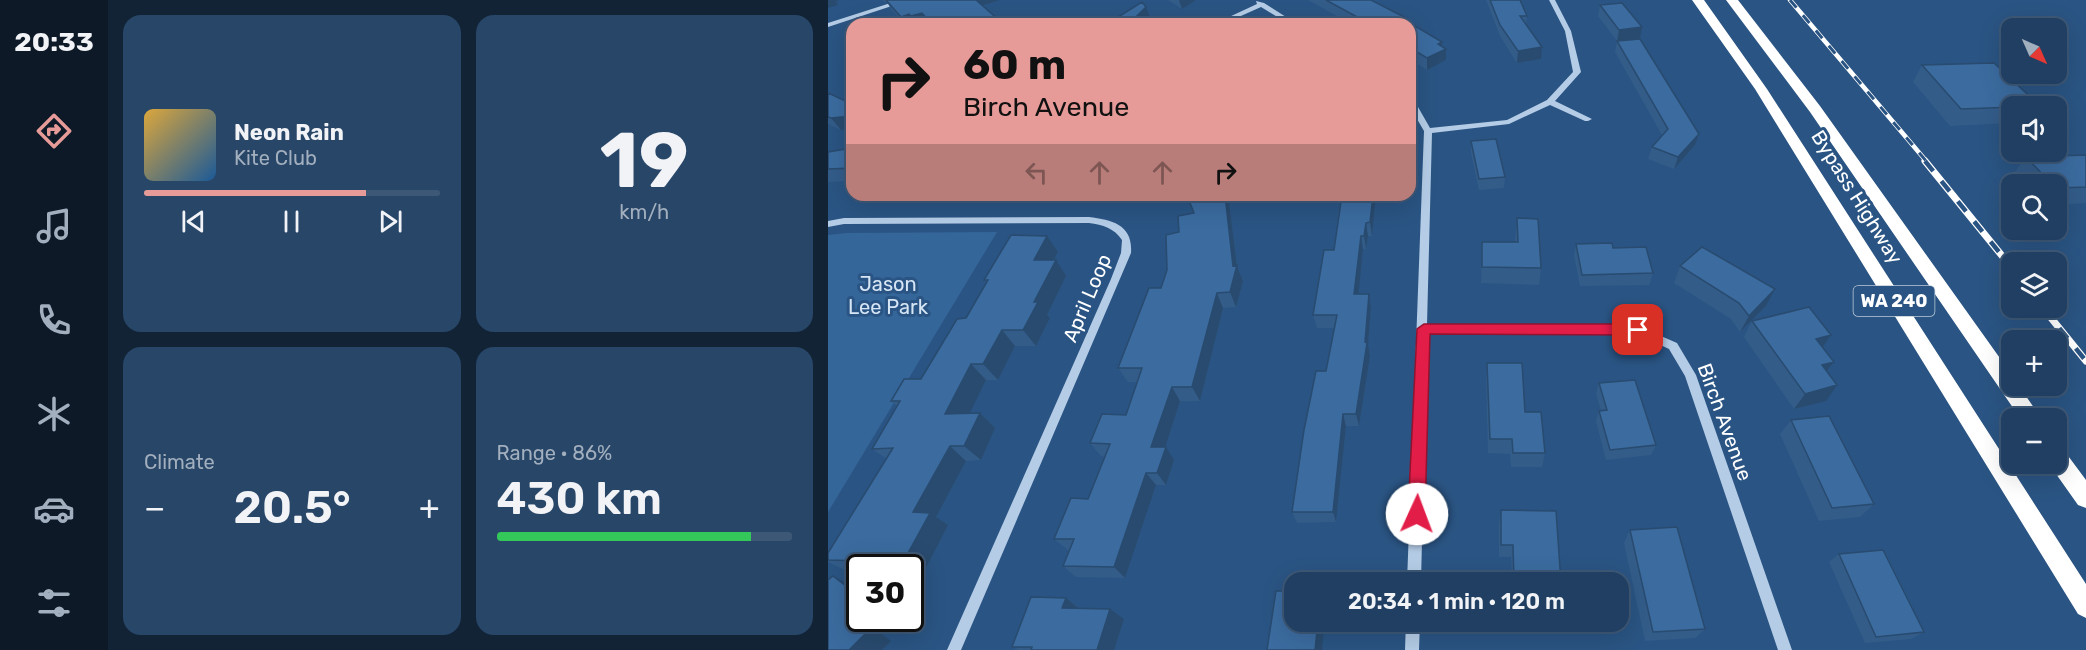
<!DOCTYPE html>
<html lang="en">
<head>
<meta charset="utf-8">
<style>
	:root { --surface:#203f62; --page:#284668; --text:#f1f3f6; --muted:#a2afbe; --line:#3d5877; --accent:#e69b98 }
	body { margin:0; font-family:Rubik,sans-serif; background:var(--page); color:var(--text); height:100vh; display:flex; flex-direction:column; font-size:22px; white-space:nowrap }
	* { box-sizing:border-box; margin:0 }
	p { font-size:20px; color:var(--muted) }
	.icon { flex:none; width:33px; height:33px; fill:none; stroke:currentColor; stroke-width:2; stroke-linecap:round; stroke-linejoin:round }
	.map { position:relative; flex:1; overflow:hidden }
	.panel { display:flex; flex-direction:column; gap:15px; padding:15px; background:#122336; width:720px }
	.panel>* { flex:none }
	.guide { position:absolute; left:18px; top:18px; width:570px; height:183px; border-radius:18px; box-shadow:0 6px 24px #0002,0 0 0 2px var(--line); background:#e69b98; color:#111; overflow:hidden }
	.needle { width:39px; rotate:135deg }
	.controls { position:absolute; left:1173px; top:18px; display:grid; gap:12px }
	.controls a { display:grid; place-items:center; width:66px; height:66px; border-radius:12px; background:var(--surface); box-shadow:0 6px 24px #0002,0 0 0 2px var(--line); font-size:30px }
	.speed { position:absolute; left:18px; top:554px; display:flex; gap:12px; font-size:30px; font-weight:700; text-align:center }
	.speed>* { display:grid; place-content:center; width:78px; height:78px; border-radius:50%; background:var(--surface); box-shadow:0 6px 24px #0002,0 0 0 2px var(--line); line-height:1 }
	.speed .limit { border:3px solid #111; border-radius:9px; background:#fff; color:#111 }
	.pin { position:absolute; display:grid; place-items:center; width:51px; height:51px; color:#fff; margin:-26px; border-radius:12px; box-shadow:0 3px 9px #0006 }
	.me { position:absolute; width:66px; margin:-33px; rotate:2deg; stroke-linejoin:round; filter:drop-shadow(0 0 4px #0008) }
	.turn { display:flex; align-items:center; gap:21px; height:126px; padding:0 18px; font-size:27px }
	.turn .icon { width:78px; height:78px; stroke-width:2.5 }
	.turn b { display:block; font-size:42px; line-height:51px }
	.lanes { display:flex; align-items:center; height:57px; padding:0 18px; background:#0003; justify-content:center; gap:30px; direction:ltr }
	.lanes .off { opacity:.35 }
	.big { font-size:45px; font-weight:600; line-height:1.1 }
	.panel .card { flex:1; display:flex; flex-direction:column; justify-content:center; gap:9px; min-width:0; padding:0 21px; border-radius:18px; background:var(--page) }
	.panel .dial { align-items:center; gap:0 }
	.dial b { font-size:78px; line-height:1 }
	.song { display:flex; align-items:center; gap:18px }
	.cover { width:72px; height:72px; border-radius:9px; background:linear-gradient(135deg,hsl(40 70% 55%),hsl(210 70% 35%)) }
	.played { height:6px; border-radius:3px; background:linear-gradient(90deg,var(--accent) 75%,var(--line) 75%) }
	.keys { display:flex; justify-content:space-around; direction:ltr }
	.heat { display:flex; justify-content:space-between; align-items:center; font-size:33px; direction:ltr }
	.charge { height:9px; border-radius:4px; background:linear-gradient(90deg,#34c759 86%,var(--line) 0) }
	.panel .tiles { flex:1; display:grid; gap:15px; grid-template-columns:repeat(2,1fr) }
	.trip { position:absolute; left:456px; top:572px; width:345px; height:60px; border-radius:18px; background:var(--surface); box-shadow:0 6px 24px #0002,0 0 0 2px var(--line); font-weight:600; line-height:60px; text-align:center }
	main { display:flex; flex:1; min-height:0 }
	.dock { display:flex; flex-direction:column; width:108px; justify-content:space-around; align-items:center; background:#0d1927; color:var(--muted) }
	.dock .icon { width:42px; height:42px }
	.dock .selected { color:var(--accent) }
	.dock b { font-size:27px; color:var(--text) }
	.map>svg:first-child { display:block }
	.green { fill:#35669a }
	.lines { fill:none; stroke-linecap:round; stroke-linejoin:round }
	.minor { fill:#b4cce6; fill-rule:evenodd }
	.highway { fill:#fff; fill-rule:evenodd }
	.rail-far1-casing { stroke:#fff; stroke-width:4.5 }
	.rail-casing { stroke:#fff; stroke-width:7 }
	.rail-far1 { stroke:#2a5483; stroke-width:3; stroke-dasharray:10; stroke-linecap:butt }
	.rail { stroke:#2a5483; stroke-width:4.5; stroke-dasharray:13; stroke-linecap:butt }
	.wall { fill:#335c89 }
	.shaded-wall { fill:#294b6f }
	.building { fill:#3b6b9f; stroke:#294b6f; stroke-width:1.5 }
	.route { fill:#e11d48; stroke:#92132f; stroke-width:1.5 }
	.labels { text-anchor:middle; stroke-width:6; stroke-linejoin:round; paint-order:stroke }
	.shield { fill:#2a5483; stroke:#bfccda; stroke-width:1.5 }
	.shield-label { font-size:18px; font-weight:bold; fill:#fff }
	.street-label { font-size:20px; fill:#fff; stroke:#2a5483 }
	.park-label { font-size:20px; fill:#d7e6f5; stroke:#2a5483 }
</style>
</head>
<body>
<main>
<nav class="dock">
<b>20:33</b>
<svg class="icon selected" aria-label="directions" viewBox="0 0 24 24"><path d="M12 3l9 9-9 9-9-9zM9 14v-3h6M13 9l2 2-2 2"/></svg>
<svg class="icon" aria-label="music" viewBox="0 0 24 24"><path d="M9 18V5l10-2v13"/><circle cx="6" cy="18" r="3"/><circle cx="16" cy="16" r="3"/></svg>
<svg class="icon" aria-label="phone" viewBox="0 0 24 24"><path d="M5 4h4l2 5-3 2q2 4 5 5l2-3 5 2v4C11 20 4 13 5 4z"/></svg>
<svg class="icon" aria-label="climate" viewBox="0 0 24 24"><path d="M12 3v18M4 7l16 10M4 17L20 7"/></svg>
<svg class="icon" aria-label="car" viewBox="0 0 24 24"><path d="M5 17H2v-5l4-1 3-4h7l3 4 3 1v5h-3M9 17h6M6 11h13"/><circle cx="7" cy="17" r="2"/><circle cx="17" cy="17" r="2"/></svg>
<svg class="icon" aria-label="filters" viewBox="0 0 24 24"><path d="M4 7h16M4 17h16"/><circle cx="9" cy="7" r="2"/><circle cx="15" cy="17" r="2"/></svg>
</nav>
<section class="panel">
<div class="tiles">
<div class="card">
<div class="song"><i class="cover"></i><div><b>Neon Rain</b><p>Kite Club</p></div></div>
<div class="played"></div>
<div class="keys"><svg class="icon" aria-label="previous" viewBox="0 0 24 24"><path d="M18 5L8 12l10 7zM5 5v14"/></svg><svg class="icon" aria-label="pause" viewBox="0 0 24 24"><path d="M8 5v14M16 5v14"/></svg><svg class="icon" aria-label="next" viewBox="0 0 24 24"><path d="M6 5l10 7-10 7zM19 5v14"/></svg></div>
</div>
<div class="card dial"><b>19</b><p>km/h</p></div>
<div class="card"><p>Climate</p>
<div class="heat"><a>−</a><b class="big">20.5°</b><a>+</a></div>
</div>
<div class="card"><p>Range · 86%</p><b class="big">430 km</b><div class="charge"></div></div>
</div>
</section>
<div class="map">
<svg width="1258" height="650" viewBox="0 0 1258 650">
	<rect width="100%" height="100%" fill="#2a5483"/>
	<path class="green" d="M169,232L0,512V235L19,233Z"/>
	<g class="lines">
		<path class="minor" d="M72,0H82L0,27V23Z
			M721,0H727L743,31L753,72L727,101L764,119L760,121H757L722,105L681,124L604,133L599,325L810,326L849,343L868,375L964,650H950L857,376L841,349L809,334L599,333L593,582H579L596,131L582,107V98L586,100L602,128L679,120L719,100L745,72L737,31Z
			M428,1L436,3L469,24H461L433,7L395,24H386L429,4Z
			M261,217C285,220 305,225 303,253L133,650H119L283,279L293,253L294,240C286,228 275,225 261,223L16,224L0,227V221L16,218Z
			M578,621H592L591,650H577Z"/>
		<path class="highway" d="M864,0H876L939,89L1258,584V618L1250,614L927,89Z
			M898,0H910L992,106L1184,375V386H1191L1213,418H1192L982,112Z
			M1228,447L1235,449L1258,480V508L1250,505L1221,464H1228Z"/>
		<g class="rail-far1-casing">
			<path id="rail-far1" d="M962,0L1099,162"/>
		</g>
		<g class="rail-casing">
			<path id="rail" d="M1097,161L1184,268
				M1215,308L1258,361"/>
		</g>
		<use href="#rail-far1" class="rail-far1"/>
		<use href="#rail" class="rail"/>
	</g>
	<path class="wall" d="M55,0H172L155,6L174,24H77L63,9L59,2H57Z
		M340,0H368L354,9Z
		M480,0H543L578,18V20L614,46L618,60L599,70L582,59V24H523Z
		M658,0H692L699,16L698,25L713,59L689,63L672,36Z
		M772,5L812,38L791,40L871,134L867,145L846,169L820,159L824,147L834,135L787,52L789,41L770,16Z
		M1094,65L1212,106H1184V123L1122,126L1085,82Z
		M0,93L13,130L0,124Z
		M643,141L677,177L676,188L651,190L643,153Z
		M24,148V181L0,182V152Z
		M1258,155V203L1228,205V184H1195L1185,174L1198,157Z
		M422,195L401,202L409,265L415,281L408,307L395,308L372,401H352L337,447L346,460L338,485H328L297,578L248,577L235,566L241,550H240L226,539L260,499L277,457L273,456L262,443L298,415L309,382H300L290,368L333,288L351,232L366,213Z
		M514,195H548L544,236H540L538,249H535L530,294H541L543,308L540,344L542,356L531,426H518L508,522L469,523L464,512L498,371L507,328H489L485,315L506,250Z
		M689,218L713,268L711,285L653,283L654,242H687Z
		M219,236L230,252L226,260L238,276L219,315L222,318L208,346H187L170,380H158L141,414L152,413L167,428L153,460L138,461L108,517L120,525L95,574L82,573V567H32V572L19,571L0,562V553L59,459L44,449L69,406L63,401L93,379L138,318L159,283L156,280Z
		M748,244L785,248L825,273L821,285L752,286L746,255Z
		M852,266L947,289L938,306L912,332L903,319L846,283Z
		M924,321L1003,335L994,348L1006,362L999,371L998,401L966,409L916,337Z
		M659,363L697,412L717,453L714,467H683L682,454L660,453L658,379Z
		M771,383L828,445L823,455L778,460L768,421L771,411L773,410L768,394Z
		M963,420L1046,504L1032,517L991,521L952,434Z
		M673,510L733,582H684L683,557H671V523Z
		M802,530L877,629L867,638L817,641L796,543Z
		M1011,554L1096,632L1083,639L1037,643L1001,562Z
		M238,598L252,608L296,619L286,650H190L184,647Z"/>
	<path class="shaded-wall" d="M0,0H11L8,1L10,5L0,8Z
		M146,0H172L150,7Z
		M351,0H368L354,9Z
		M318,7L322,18L320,21L321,24H312L309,16Z
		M94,13L101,24H88L83,16Z
		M81,14L87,24H78L73,17Z
		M814,27L812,38L789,41L791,30Z
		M614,42V51L618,49V60L599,70V58L610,44Z
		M714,47L713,59L689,63L690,51Z
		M24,116V128L13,130L3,118Z
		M871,134L867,145L846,169L850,157Z
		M397,195H422L401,202L409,266L415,281L408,307L402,292Z
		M545,195H548L544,236L542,222Z
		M538,223L540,236L538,249L536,236Z
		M219,236L230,252L217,276L206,260Z
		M533,236L535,249L529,308L526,294Z
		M228,260L238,276L219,315L222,318L208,346L195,330L206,302Z
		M947,289L938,306L912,332L921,316Z
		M389,293L395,308L372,401L364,387Z
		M541,294L543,308L540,344L542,356L531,426L528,414L537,342Z
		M174,330L187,346L170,380L155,364Z
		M1003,335L992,351L988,339Z
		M1006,362L994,377V365Z
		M143,364L158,380L134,429L117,414Z
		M1009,385L998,401L966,409L977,394Z
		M344,387L352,401L333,460L323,447Z
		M152,413L167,428L153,460L136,446Z
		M515,414L518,426L508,522L505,512Z
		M122,446L138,461L108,517L120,525L95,574L75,562L85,512Z
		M338,447L346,460L338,485L329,473Z
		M318,473L328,485L297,578L286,567Z
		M5,576L32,590V597Z
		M238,598L252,609L234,608Z
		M282,609L296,619L286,650H269Z
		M32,618H65L51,632L63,641L54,650H21L28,622Z
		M490,621H497L494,650H487Z"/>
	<path class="building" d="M58,0H148L173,22L168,24H104L94,13L83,16L81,14L73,17Z
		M498,0H543L578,18L575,19L614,42L610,44L618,49L599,58L582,48V24H542Z
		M662,0H692L699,16H692L714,47L690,51L672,25Z
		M314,2L318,7L309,16L319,19L312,24H279Z
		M794,3L814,27L791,30L772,5Z
		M421,21L426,24H413Z
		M812,39L871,134L850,157L824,147L840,129L789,41Z
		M1166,63L1212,106L1133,109L1094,65Z
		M0,93L24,104V116L3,118L0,117Z
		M668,139L677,177L651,179L643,141Z
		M24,148V168L0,169V152Z
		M1258,155V187L1228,188V184H1224L1198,157Z
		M359,195H397L405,266L409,265L402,292L389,293L364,387H344L323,447H338L329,473H318L286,567L235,566L246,539H226L243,498L260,499L282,444L262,443L274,414L298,415L314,368H290L321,288H333L339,270L338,235L351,232L350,216L366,213Z
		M514,195H545L542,222L538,223L536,236H533L526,294H541L537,342L539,343L528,414H515L505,512H464L476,430L488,371H498L509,315H485L496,250H506Z
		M689,218L710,219L713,268L654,267V242H690Z
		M183,235L219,236L206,260H228L206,302H210L195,330H174L155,364H143L117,414L152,413L136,446H122L85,512L102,513L75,562L0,560V553L65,448L44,449L72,401H63L76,379H93L129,319L138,318L160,280H156Z
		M784,243L785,248L818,247L825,273L754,275L748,244Z
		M874,247L947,289L921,316L911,303L852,266Z
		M981,307L1003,335L988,339L1006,362L994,365L1009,385L977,394L924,321Z
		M659,363H694L697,412H713L717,453H685L684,439H662Z
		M807,380L828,445L782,450L771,411L779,410L771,383Z
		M1001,416L1046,504L1004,508L963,420Z
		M673,510L728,511L733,582H686L685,545H673Z
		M849,527L877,629L825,632L802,530Z
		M1055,550L1096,632L1048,637L1011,554Z
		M5,576L32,597V618L28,622L40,631L21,650H0V580Z
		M448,591H466V621H490L487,650H439Z
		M203,597L238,598L234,608L282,609L269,650H203L204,647H184Z"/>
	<path class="route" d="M596,324H810L817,330L810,335L602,334L597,514L595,519L589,522L583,519L580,514L589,329Z"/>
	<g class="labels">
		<rect class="shield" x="1025.5" y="286" width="81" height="30" rx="4.5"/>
		<g class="shield-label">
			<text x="1066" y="307">WA 240</text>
		</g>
		<g class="street-label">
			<text transform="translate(1029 197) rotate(58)" y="7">Bypass Highway</text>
			<text transform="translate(259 298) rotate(-67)" y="7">April Loop</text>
			<text transform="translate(897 422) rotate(70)" y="7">Birch Avenue</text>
		</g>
		<g class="park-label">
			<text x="60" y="291">Jason<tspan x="60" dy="23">Lee Park</tspan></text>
		</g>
	</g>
</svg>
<div class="controls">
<a><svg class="needle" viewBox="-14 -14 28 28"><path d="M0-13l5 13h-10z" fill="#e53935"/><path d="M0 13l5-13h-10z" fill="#a2afbe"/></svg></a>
<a><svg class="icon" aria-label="sound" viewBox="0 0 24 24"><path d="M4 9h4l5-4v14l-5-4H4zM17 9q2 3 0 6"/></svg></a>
<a><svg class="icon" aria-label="search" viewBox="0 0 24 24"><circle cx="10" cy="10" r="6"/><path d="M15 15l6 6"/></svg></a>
<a><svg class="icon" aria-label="layers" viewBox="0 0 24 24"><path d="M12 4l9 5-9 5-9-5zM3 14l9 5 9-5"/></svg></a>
<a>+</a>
<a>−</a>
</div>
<div class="speed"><div class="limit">30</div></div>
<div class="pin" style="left:810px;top:330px;background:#d93025"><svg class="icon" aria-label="arrive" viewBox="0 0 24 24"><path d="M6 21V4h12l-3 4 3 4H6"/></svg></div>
<svg class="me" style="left:589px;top:514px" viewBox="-20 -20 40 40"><circle r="19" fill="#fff"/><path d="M0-13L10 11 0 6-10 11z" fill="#e11d48"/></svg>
<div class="trip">20:34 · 1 min · 120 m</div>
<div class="guide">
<div class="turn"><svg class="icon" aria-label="right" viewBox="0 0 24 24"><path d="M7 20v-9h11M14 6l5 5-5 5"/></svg><div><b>60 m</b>Birch Avenue</div></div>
<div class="lanes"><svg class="icon off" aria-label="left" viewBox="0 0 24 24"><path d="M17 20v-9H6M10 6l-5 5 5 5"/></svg><svg class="icon off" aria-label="ahead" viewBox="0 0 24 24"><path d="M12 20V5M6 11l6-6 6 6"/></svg><svg class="icon off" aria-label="ahead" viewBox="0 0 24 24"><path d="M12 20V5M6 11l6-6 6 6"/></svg><svg class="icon" aria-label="right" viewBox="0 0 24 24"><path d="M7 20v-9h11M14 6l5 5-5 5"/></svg></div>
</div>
</div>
</main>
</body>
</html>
